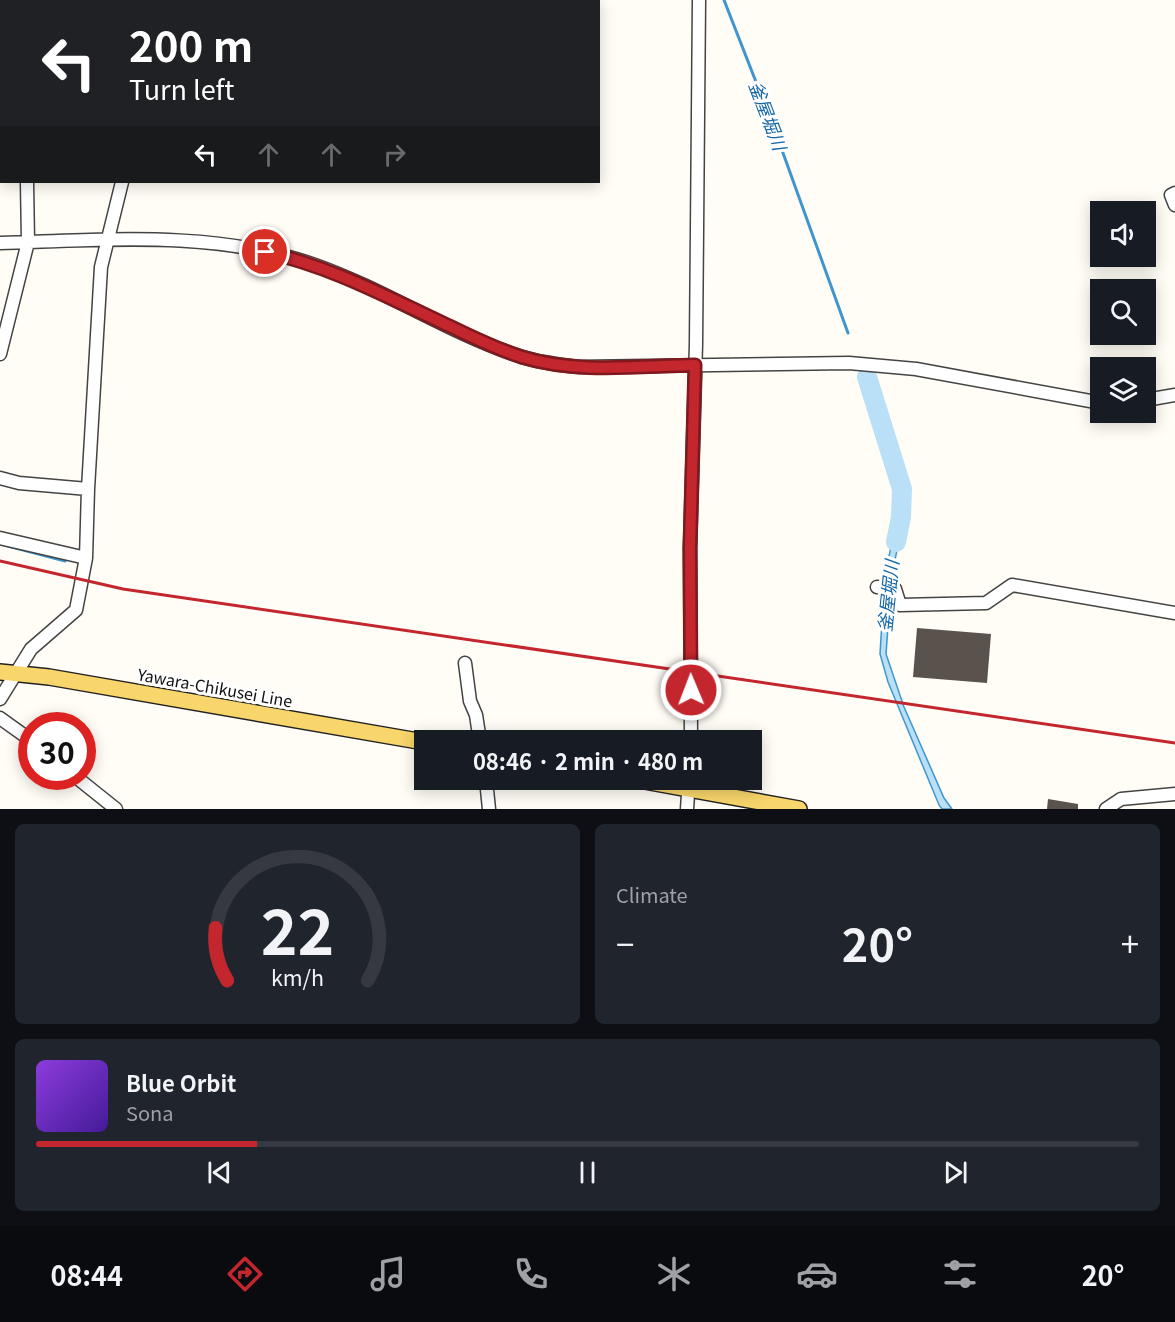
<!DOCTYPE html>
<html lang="en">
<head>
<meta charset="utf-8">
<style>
	:root { --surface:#171b24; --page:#20242c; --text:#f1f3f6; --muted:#9ea1a6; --line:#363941; --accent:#c4262e }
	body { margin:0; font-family:Georgia,"Noto Sans JP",serif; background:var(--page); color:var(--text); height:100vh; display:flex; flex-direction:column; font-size:22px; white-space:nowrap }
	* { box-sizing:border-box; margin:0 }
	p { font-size:20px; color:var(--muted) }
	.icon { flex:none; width:33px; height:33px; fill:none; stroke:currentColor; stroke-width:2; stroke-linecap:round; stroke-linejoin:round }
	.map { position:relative; height:809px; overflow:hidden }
	.panel { display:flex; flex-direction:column; gap:15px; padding:15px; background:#0d0f14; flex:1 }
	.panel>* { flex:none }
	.guide { position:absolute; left:0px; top:0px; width:600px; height:183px; box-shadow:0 3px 15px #0003; background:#202124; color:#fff; overflow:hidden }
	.tools { position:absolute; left:1090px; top:201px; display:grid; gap:12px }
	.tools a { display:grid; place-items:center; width:66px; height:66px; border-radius:0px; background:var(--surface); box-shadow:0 3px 15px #0003; font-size:30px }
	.speed { position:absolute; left:18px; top:712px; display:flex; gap:12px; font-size:30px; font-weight:700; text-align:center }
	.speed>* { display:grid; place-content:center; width:78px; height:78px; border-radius:50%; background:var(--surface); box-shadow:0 3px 15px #0003; line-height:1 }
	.speed .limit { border:9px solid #d22; background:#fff; color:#111 }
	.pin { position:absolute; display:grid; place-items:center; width:51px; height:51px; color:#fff; margin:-26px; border:3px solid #fff; border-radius:50%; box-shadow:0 2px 6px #0007 }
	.me { position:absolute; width:66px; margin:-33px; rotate:359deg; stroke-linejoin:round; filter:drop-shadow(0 0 4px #0008) }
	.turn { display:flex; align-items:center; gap:21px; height:126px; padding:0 30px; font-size:27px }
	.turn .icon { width:78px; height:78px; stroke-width:2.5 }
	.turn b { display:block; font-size:42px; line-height:51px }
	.lanes { display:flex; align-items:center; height:57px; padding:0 30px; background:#0003; justify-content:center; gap:30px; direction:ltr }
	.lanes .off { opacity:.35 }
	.big { font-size:45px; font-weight:700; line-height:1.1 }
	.panel .widget { flex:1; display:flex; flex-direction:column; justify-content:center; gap:9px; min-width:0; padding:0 21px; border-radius:9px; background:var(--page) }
	.panel .dial { align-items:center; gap:0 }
	.dial svg { height:156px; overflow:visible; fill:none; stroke:var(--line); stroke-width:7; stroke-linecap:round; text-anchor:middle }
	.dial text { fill:var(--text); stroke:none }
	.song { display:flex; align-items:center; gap:18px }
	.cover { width:72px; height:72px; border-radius:9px; background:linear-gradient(135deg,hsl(270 70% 55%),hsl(260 70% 35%)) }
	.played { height:6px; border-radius:3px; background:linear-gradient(90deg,var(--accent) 20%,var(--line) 20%) }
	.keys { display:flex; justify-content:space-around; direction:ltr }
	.heat { display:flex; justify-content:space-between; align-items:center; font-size:33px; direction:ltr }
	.panel .tiles { flex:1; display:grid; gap:15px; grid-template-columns:1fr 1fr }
	.widget:last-child { grid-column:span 2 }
	.trip { position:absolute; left:414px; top:730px; width:348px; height:60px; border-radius:0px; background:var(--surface); box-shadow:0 3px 15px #0003; font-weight:700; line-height:60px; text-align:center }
	.tabs { display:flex; height:96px; justify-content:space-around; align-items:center; background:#090b0e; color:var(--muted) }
	.tabs .icon { width:42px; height:42px }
	.tabs .selected { color:var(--accent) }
	.tabs b { font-size:27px; color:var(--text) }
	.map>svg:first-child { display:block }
	.water { fill:#b9e0f7; stroke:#3f96cf; stroke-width:1.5 }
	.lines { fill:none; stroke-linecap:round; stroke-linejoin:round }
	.stream { stroke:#3f96cf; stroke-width:3 }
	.river { stroke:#b9e0f7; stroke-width:20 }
	.building { fill:#5a524d }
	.minor-casing { stroke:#444; stroke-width:15 }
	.major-casing { stroke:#222; stroke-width:18 }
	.minor { stroke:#fff; stroke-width:12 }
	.major { stroke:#f9d66b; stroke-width:15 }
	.rail { stroke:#c4262e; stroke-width:3 }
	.route-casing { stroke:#7f191e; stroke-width:15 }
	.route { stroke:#c4262e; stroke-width:10 }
	.labels { text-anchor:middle; stroke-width:6; stroke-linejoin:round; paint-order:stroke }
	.street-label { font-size:16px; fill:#111; stroke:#fff }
	.water-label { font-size:18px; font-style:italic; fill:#1768a6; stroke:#fff }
</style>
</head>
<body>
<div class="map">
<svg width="1175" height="809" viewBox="0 0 1175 809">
	<rect width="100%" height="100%" fill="#fffdf5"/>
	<path class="water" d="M898,517H904L892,574L886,654L904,707L944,798L952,809H942L939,805L888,682L880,654L885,573Z"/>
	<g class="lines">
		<path class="stream" d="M724,0L774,128L848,333
			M0,544L65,561"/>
		<path class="river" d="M867,377L902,489L901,517L896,542"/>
	</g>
	<path class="building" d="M917,628L991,634L987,683L913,677Z
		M1048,799L1078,804V809H1047Z"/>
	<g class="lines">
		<g class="minor-casing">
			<path id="minor" d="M26,0V2
				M80,2V0
				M130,2V0
				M1175,193L1171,195L1175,205
				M0,243C105,240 214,230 315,265C386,290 450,334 522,357C541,363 560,365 580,367L849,363L916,369L1101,403
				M0,354L28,242L27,182
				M1146,400L1175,395
				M0,478L19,483L88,489
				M0,538L86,558L88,489L101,267L122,182
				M877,587L895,589L900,605L986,603L1012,585L1175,613
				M465,663L470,701L476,715L480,741
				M0,699L31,649L76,610L86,558
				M0,718L32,741
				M691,741L690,548L696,344L699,0
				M76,777L116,809
				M486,780L489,809
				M687,809L689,780
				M1106,809L1121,799L1175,794"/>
		</g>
		<g class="major-casing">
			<path id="major" d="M0,672L49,677L424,742
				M639,780L799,809"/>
		</g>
		<use href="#minor" class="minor"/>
		<use href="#major" class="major"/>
		<path class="rail" d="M0,561L123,589L1175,743"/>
	</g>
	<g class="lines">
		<g class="route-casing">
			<path id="route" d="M265,252C330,266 387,297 447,325C471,336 496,349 522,357C577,374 638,366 695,365L690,548L691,690"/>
		</g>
		<use href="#route" class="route"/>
	</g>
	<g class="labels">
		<g class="street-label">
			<text transform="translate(215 688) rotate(10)" y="6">Yawara-Chikusei Line</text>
		</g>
		<g class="water-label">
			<text transform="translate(767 116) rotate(69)" y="6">釜屋堀川</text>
			<text transform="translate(889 596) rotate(-84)" y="6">釜屋堀川</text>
		</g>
	</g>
</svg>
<div class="tools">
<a><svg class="icon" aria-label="sound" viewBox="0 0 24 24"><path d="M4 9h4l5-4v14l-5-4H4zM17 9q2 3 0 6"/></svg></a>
<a><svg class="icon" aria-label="search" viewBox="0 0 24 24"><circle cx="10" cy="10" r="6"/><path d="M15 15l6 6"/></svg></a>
<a><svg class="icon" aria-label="layers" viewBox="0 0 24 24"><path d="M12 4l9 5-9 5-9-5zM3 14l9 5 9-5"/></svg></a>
</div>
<div class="speed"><div class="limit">30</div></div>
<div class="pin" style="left:265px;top:252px;background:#d93025"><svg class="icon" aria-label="arrive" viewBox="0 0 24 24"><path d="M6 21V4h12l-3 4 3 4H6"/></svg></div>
<svg class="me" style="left:691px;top:690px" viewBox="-20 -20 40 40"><circle r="17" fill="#c4262e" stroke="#fff" stroke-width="3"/><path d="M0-11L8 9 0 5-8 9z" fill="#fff"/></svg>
<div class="trip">08:46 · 2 min · 480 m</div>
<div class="guide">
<div class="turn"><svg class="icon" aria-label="left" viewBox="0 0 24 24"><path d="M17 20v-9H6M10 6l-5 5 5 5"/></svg><div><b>200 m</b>Turn left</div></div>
<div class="lanes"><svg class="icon" aria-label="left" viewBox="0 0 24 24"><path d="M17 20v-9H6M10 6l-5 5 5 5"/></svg><svg class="icon off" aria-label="ahead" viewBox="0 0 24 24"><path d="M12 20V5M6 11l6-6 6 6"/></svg><svg class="icon off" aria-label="ahead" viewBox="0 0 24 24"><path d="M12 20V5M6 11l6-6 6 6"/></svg><svg class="icon off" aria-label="right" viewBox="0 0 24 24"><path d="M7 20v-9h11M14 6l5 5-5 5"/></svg></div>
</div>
</div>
<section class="panel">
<div class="tiles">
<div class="widget dial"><svg viewBox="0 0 100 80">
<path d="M14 69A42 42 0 1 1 86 69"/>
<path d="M14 69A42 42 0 0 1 8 42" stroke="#c4262e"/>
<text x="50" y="56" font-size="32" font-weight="700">22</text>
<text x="50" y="72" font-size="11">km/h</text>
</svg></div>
<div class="widget"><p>Climate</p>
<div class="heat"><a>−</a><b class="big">20°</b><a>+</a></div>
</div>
<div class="widget">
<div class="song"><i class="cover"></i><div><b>Blue Orbit</b><p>Sona</p></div></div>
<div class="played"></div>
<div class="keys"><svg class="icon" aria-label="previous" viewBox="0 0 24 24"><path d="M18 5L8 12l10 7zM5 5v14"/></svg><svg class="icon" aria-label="pause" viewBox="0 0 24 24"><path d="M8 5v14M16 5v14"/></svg><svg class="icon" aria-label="next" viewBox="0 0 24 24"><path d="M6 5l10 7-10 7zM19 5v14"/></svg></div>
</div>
</div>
</section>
<nav class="tabs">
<b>08:44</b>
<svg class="icon selected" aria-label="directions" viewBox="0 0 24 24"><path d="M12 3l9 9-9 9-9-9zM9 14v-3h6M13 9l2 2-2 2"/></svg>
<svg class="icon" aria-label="music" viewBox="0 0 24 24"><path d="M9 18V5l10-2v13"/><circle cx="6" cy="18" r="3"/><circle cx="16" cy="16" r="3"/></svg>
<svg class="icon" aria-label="phone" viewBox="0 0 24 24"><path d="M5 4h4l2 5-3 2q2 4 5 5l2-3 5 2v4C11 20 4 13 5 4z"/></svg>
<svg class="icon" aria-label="climate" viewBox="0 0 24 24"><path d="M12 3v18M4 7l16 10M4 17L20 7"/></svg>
<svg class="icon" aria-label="car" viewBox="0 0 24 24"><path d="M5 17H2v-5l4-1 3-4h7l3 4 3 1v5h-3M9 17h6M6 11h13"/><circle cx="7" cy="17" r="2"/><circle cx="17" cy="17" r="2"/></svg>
<svg class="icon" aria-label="filters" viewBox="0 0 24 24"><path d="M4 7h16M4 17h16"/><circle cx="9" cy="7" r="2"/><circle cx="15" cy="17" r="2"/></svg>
<b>20°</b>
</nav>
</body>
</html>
